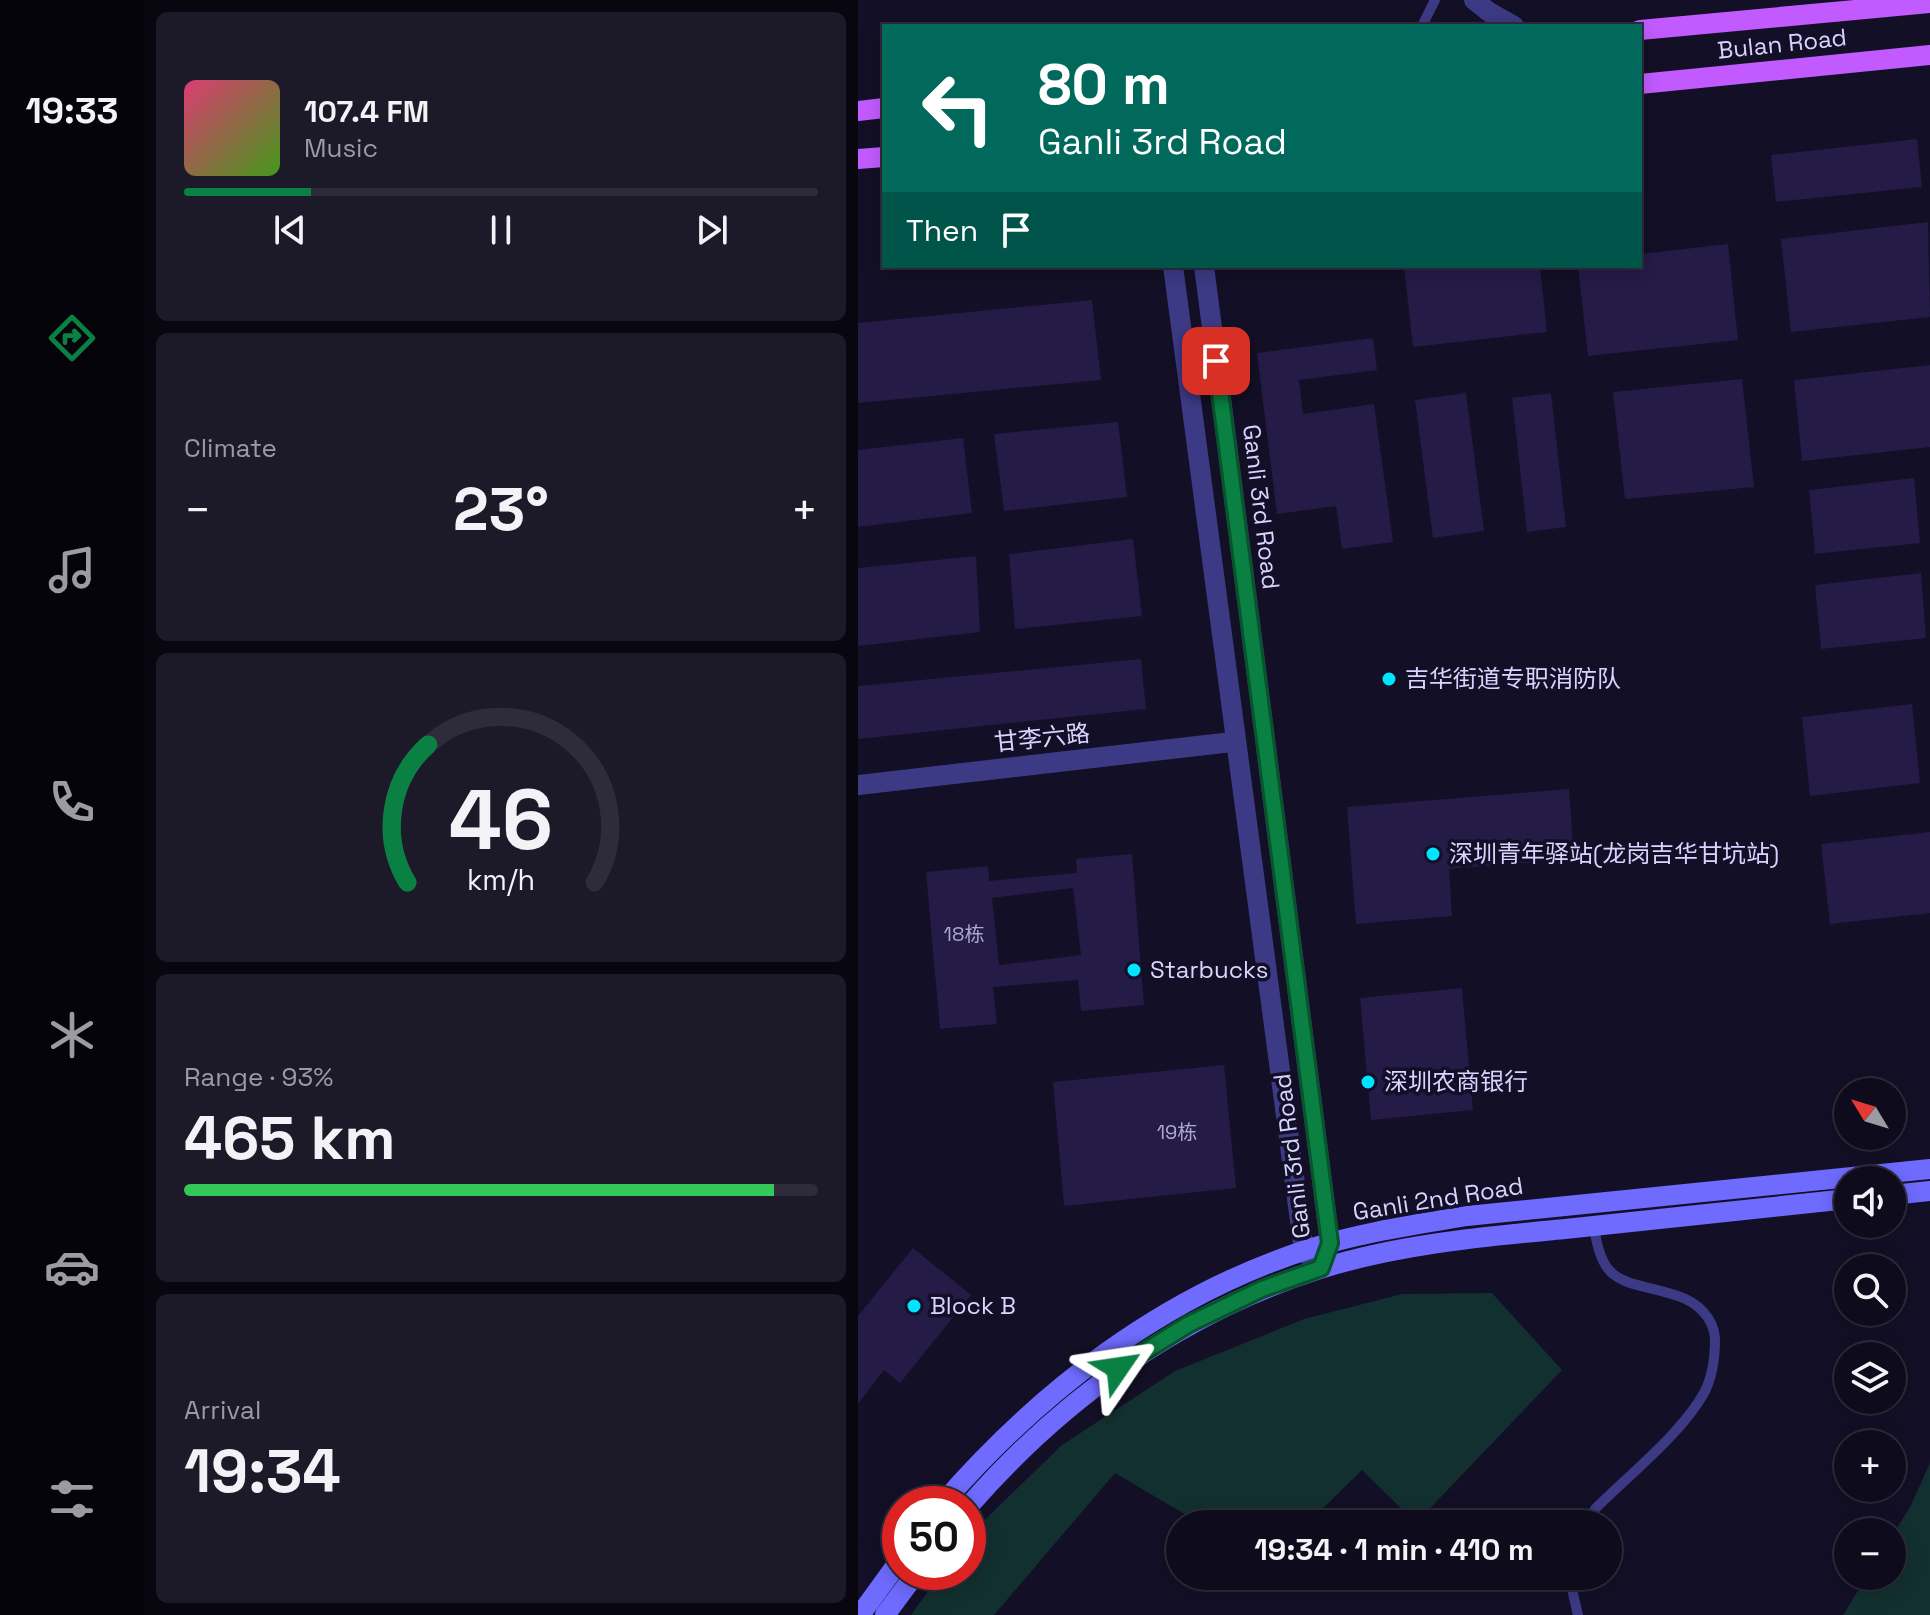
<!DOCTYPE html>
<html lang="en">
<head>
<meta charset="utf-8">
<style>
	:root { --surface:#0e0b1c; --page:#1c1929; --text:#f1f3f6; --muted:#9b9ba3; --line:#2e2b3b; --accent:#0b8043 }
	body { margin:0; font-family:"Space Grotesk","Noto Sans SC",sans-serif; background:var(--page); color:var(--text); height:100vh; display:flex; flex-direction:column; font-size:30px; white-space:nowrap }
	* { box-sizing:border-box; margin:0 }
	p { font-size:26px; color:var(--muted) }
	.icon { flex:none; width:44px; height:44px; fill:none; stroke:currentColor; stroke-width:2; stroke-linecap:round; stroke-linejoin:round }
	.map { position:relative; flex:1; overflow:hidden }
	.drawer { display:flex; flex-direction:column; gap:12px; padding:12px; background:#08060f; width:714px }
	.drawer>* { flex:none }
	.top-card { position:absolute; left:24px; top:24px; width:760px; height:244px; border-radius:0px; box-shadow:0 4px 20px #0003,0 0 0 2px var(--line); background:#00695c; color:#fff; overflow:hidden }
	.needle { width:52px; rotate:308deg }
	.controls { position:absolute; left:976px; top:1078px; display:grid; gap:16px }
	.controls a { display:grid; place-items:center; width:72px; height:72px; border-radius:50%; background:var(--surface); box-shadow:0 4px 20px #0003,0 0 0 2px var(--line); font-size:40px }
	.speed { position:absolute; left:24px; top:1486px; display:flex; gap:16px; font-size:40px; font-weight:700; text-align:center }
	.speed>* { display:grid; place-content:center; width:104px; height:104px; border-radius:50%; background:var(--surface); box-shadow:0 4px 20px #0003,0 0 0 2px var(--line); line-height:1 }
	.speed .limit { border:12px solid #d22; background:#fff; color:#111 }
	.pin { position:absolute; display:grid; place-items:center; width:68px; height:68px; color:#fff; margin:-34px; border-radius:16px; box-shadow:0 4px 12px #0006 }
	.me { position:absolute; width:88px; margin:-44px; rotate:58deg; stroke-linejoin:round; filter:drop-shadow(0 0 6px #0008) }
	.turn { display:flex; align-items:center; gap:28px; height:168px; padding:0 24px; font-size:36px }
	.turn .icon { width:104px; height:104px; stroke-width:2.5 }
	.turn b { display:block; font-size:56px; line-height:68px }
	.then { display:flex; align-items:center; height:76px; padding:0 24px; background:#0003; gap:16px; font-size:30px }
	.big { font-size:60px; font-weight:600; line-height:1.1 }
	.drawer .widget { flex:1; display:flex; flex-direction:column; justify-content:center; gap:12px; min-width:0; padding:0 28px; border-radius:12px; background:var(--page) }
	.drawer .dial { align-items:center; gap:0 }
	.dial svg { height:208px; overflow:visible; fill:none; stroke:var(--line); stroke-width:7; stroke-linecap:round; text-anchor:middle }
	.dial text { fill:var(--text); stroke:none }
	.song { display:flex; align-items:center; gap:24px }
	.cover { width:96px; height:96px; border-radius:12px; background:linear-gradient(135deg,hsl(340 70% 55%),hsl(100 70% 35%)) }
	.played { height:8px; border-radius:4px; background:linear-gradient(90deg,var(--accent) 20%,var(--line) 20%) }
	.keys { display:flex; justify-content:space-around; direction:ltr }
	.heat { display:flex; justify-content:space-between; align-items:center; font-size:44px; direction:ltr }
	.charge { height:12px; border-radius:6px; background:linear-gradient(90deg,#34c759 93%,var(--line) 0) }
	.trip { position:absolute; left:308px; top:1510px; width:456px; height:80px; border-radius:40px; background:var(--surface); box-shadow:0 4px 20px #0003,0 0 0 2px var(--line); font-weight:600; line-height:80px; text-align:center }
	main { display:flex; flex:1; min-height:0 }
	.dock { display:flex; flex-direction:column; width:144px; justify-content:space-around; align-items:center; background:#06040b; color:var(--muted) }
	.dock .icon { width:56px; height:56px }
	.dock .current { color:var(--accent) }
	.dock b { font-size:36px; color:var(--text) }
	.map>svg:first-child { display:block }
	.green { fill:#12302f }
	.building { fill:#241b47; fill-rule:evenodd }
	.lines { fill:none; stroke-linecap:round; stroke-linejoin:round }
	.service { stroke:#3d3a85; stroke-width:10 }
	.minor { stroke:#3d3a85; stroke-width:20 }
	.tertiary { stroke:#3d3a85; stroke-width:20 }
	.secondary { stroke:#6f6bff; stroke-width:20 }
	.primary { stroke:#c25bff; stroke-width:20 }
	.route-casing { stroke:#07532c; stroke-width:20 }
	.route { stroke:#0b8043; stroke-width:14 }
	.poi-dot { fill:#00e5ff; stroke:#130f26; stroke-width:3 }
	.labels { text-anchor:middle; stroke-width:7; stroke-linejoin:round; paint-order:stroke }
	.number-label { font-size:20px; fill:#aca6d1 }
	.street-label { font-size:24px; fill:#d9d4ff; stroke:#130f26 }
	.poi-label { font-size:24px; fill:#d9d4ff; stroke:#130f26; text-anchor:start }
</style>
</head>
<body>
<main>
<nav class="dock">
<b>19:33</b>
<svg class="icon current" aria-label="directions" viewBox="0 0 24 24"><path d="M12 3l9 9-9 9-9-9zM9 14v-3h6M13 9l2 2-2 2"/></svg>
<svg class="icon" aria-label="music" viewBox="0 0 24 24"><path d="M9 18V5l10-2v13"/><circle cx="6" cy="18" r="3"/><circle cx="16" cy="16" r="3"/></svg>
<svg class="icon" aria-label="phone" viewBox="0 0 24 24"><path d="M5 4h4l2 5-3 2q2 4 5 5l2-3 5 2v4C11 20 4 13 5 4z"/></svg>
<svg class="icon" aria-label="climate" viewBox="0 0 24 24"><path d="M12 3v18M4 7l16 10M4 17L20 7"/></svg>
<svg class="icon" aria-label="car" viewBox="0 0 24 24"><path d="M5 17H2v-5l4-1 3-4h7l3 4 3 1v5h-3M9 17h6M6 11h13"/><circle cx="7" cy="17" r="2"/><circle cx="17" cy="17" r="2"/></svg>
<svg class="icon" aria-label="filters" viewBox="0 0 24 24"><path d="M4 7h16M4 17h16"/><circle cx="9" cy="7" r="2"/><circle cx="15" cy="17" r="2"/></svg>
</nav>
<section class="drawer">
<div class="widget">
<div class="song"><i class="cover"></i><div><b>107.4 FM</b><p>Music</p></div></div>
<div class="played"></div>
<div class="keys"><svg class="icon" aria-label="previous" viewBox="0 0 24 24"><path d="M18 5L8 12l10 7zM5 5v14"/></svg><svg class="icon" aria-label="pause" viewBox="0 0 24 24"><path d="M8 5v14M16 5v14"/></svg><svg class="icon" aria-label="next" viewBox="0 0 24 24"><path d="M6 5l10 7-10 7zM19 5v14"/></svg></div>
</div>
<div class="widget"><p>Climate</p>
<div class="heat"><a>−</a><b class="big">23°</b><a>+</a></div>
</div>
<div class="widget dial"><svg viewBox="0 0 100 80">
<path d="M14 69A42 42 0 1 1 86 69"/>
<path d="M14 69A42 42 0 0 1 22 16" stroke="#0b8043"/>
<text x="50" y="56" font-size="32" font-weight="700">46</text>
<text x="50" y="72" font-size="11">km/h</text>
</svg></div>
<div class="widget"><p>Range · 93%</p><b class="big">465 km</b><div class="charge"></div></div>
<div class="widget"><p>Arrival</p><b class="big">19:34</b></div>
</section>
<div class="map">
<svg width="1072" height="1615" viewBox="0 0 1072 1615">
	<rect width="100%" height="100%" fill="#130f26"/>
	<path class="green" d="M634,1293L704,1370L558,1523L504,1470L454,1519L442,1524H353L335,1519L257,1473L136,1615H53L84,1572H110L111,1535L204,1445L317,1371L446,1319L544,1294Z
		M1072,1463V1615H985L1009,1576H1034V1536L1052,1507Z"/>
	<path class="building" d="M1059,139L1064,187L918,202L913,155Z
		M1070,222L1072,317L933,332L923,239Z
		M870,244L880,340L730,356L720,266H782V254Z
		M546,266H682L689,332L555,347Z
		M234,300L243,380L0,403V323Z
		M515,338L519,370L441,380L445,414L516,404L535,542L484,549L478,506L419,514L399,353Z
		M1072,365V447L944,461L936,380Z
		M884,379L896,487L767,499L755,392Z
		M608,393L626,531L575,538L557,400Z
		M693,393L708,527L669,532L654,398Z
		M260,422L269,497L146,511L136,434Z
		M105,438L114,513L0,527V450Z
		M1056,478L1062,543L957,554L951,490Z
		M275,539L284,616L157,629L151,554Z
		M118,556L122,632L0,646V568Z
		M1063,573L1068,638L963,649L957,585Z
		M283,659L288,709L0,739V686Z
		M1054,704L1062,783L952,796L944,717Z
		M711,789L716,859L591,869L594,916L498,924L489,807Z
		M1072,832V913L972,924L963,844Z
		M274,854L286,1005L223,1011L220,980L135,987L139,1024L82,1029L68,872L130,866L131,881L219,873L218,859ZM215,888L223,955L141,965L134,898Z
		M604,988L615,1110L513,1120L502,998Z
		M366,1065L378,1188L206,1206L195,1082Z
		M55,1248L113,1295L42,1383L26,1370L0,1404V1316Z"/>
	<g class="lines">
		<path class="service" d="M564,26L577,0
			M728,1524L737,1509C771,1475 823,1434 846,1393C854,1378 857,1356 857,1339C856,1318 839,1302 820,1296C769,1279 744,1290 736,1226
			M711,1576L720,1615"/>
		<path class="minor" d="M616,0L631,12L656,26"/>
		<path class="tertiary" d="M315,266L446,1251L463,1268L472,1243L346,266
			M0,785L374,742"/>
		<path class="secondary" d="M1034,1195L1072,1191
			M84,1504C182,1391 304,1297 448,1250C500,1233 555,1225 609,1216L1072,1169
			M110,1507C205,1398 323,1313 462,1269C541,1244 624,1237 707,1229C801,1219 896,1209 990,1199
			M2,1615L42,1560
			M27,1615L59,1572"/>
		<path class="primary" d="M782,30L1072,3
			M782,84L1072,55
			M0,111L26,108
			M0,159L26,157"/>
	</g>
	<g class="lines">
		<g class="route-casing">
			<path id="route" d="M260,1368L331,1324L404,1289L463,1268L472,1243L358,361"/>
		</g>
		<use href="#route" class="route"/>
	</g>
	<g class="poi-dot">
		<circle cx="531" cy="679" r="8"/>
		<circle cx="575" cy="854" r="8"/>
		<circle cx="276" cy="970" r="8"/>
		<circle cx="510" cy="1082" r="8"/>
		<circle cx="56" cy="1306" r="8"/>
	</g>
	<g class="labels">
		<g class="number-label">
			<text x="106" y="941">18栋</text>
			<text x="319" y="1139">19栋</text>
		</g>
		<g class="street-label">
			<text transform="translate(924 44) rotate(-6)" y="8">Bulan Road</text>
			<text transform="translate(403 507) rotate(83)" y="8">Ganli 3rd Road</text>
			<text transform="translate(184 738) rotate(-6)" y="8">甘李六路</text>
			<text transform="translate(434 1156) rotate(-97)" y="8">Ganli 3rd Road</text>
			<text transform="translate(580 1199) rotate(-9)" y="8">Ganli 2nd Road</text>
		</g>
		<g class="poi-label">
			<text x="547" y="687">吉华街道专职消防队</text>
			<text x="591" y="862">深圳青年驿站(龙岗吉华甘坑站)</text>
			<text x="292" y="978">Starbucks</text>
			<text x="526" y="1090">深圳农商银行</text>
			<text x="72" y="1314">Block B</text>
		</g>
	</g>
</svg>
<div class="controls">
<a><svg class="needle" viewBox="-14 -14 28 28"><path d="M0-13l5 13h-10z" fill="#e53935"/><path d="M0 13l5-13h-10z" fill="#9b9ba3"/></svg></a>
<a><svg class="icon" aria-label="sound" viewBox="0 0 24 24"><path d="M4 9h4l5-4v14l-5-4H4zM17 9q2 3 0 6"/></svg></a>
<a><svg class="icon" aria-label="search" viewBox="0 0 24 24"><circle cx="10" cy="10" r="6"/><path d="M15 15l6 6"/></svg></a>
<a><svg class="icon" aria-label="layers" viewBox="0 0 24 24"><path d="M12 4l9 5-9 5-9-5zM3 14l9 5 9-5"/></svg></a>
<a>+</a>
<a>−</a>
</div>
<div class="speed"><div class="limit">50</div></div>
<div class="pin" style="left:358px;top:361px;background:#d93025"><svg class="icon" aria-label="arrive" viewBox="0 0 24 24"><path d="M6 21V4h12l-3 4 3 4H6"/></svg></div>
<svg class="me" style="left:260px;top:1368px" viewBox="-20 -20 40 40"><path d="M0-17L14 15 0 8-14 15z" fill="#0b8043" stroke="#fff" stroke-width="4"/></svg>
<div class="trip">19:34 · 1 min · 410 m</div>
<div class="top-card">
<div class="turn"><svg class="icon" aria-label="left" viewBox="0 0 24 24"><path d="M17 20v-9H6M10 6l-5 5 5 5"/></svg><div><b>80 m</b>Ganli 3rd Road</div></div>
<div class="then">Then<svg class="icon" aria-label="arrive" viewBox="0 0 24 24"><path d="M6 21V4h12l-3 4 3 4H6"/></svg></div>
</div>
</div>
</main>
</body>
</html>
